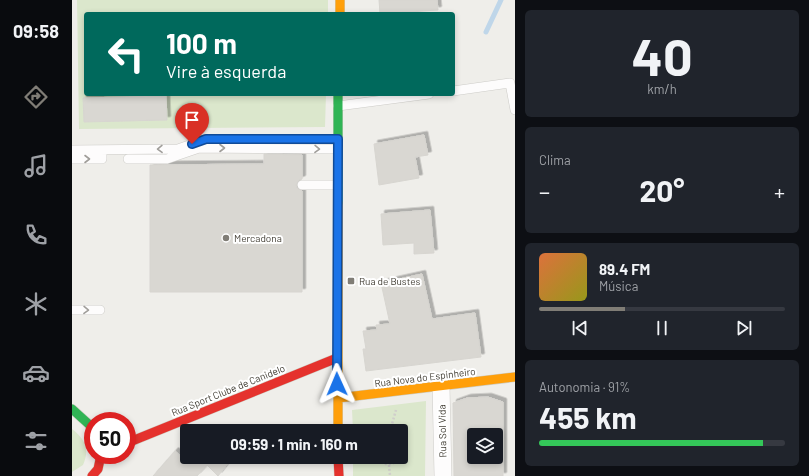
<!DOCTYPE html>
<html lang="pt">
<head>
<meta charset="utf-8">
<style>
	:root { --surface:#171b24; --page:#20242c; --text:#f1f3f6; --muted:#9ea1a6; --line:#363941; --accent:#807d76 }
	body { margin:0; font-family:Barlow,sans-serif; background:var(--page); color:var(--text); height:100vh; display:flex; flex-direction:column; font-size:15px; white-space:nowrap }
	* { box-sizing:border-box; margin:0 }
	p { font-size:13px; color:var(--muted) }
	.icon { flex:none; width:22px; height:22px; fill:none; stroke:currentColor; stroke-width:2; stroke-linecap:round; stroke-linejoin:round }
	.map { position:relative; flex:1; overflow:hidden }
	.sheet { display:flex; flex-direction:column; gap:10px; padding:10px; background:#0d0f14; width:294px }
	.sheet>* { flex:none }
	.banner { position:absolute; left:12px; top:12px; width:371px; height:84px; border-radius:4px; box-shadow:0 2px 6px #0003; background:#00695c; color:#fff; overflow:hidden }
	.tools { position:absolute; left:395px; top:428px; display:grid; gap:8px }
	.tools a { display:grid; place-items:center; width:36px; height:36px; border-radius:4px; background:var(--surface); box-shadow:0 2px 6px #0003; font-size:20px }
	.speed { position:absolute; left:12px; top:412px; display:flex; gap:8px; font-size:20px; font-weight:700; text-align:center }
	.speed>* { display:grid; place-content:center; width:52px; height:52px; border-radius:50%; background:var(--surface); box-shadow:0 2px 6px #0003; line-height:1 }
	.speed .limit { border:6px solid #d22; background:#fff; color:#111 }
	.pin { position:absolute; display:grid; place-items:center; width:34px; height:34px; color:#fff; margin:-41px -17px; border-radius:50% 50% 50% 0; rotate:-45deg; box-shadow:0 0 4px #0007 }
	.pin .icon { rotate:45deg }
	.me { position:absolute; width:44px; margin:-22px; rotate:359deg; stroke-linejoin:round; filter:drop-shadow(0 0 3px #0008) }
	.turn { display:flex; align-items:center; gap:14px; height:84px; padding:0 16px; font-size:18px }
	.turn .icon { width:52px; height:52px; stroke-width:2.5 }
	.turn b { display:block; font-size:28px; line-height:34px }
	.big { font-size:30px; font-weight:700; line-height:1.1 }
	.sheet .widget { flex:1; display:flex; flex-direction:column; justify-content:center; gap:6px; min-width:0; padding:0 14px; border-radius:6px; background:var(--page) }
	.sheet .dial { align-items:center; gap:0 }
	.dial b { font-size:52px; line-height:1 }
	.song { display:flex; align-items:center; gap:12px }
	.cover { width:48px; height:48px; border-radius:6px; background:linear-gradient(135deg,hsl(20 70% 55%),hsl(60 70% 35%)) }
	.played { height:4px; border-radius:2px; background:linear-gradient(90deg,var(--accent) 35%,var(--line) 35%) }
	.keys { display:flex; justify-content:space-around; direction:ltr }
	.heat { display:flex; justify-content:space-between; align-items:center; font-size:22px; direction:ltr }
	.charge { height:6px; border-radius:3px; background:linear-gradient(90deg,#34c759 91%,var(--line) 0) }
	.trip { position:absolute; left:108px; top:424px; width:228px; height:40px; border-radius:4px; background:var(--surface); box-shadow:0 2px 6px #0003; font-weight:700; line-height:40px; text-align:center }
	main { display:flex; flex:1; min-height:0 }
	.tabs { display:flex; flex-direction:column; width:72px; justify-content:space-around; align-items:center; background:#090b0e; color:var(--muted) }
	.tabs .icon { width:28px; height:28px }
	.tabs .current { color:var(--accent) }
	.tabs b { font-size:18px; color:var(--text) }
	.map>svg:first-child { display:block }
	.green { fill:#dbe7cc }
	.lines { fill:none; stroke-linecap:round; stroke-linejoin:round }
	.stream { stroke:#bfd6e9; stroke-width:5 }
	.building { fill:#d9d7d2; stroke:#d7d5d0; fill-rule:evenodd; filter:url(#shadow) }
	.lane-casing { stroke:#cdccc8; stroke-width:10 }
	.street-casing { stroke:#cdccc8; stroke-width:18 }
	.fast-casing { stroke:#cdcbc1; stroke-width:10 }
	.slow-casing { stroke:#cdcbc1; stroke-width:10 }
	.jam-casing { stroke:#cdcbc1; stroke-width:10 }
	.path { stroke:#d0cecb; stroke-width:2.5; stroke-dasharray:2 2; stroke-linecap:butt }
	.lane { stroke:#fdfcfc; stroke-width:9 }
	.street { stroke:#fdfcfc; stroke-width:17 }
	.fast { stroke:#30b455; stroke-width:9 }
	.slow { stroke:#ff9f0a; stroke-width:9 }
	.jam { stroke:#e5322d; stroke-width:9 }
	.oneway { stroke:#a09e9a }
	.route-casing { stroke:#114b97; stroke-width:10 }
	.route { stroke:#1a73e8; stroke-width:7 }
	.poi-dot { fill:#807d76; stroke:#fff; stroke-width:1.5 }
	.labels { text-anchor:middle; stroke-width:4; stroke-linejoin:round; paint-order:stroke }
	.poi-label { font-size:10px; fill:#444037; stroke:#fff; text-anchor:start }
	.street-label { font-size:10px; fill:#444037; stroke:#fff }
</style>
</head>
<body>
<main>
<nav class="tabs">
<b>09:58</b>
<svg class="icon current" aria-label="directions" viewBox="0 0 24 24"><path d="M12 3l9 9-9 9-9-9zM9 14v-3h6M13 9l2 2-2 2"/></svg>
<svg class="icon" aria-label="music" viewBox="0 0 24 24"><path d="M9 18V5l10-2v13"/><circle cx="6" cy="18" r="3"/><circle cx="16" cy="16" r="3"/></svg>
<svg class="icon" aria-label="phone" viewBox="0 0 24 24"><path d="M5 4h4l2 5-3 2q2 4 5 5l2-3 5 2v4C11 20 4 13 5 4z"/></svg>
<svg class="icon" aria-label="climate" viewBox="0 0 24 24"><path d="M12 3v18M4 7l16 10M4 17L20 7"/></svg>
<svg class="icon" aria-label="car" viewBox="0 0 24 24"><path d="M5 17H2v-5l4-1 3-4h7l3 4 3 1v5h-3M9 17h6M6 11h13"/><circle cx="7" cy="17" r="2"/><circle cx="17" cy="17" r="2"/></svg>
<svg class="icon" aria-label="filters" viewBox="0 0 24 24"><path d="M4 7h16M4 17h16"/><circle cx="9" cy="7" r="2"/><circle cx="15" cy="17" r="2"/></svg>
</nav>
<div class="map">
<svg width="443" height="476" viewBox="0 0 443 476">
	<defs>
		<filter id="shadow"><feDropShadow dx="3.5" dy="-3.5" stdDeviation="0" flood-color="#0004"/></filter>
	</defs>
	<rect width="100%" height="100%" fill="#efeeea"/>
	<path class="green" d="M5,0H256V14H14V94H254L253,127L7,129Z
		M354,401L353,476H281V457H329V431H281L280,410Z
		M0,429C13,439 18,449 11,465L0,472Z"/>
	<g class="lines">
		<path class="stream" d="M414,32L429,0"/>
	</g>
	<path class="building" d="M307,0H365L366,10L308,14Z
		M94,96L95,120L12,122L11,98Z
		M352,135L356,155L343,157L347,178L307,185L302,144Z
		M192,154L230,155V179L227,180L224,185L225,188L230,191V292H78V165L192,164Z
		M358,210L362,253L342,254V243L311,245L309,214Z
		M350,274L360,319L403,313L409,357L294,371L291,349H294L291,331L305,330L304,325L318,324L309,283Z
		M416,397L431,402V476H382L381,403L395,398ZM402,435H424V457H402Z
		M103,451L113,460L116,457H161L146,476L135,465L125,476H81Z"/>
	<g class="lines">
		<g class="lane-casing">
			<path id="lane" d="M381,91L438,83L443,110
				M266,106L357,94
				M0,150L106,149L134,139H266
				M0,159H30V150
				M56,159H95L127,148L266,149
				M230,185H266
				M0,310H28"/>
		</g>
		<g class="street-casing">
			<path id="street" d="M369,386L371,476"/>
		</g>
		<g class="fast-casing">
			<path id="fast" d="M266,94V203
				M0,409L21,428"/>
		</g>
		<g class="slow-casing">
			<path id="slow" d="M268,0V14
				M266,203V431
				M266,398L443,377"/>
		</g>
		<g class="jam-casing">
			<path id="jam" d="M55,443L265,358
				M266,457L267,476
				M20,476L26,469L29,455"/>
		</g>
		<path class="path" d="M318,431L324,410
			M303,457C313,469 327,465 332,451L329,439
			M317,465L318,476"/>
		<use href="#lane" class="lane"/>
		<use href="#street" class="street"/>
		<use href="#fast" class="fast"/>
		<use href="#slow" class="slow"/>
		<use href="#jam" class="jam"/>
	</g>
	<defs><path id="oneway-chevron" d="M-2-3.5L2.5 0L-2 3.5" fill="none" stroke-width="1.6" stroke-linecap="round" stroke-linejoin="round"/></defs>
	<g class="oneway">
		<use href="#oneway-chevron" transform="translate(150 148)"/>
		<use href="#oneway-chevron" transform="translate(88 149) rotate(179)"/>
		<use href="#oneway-chevron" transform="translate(245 149) rotate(1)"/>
		<use href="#oneway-chevron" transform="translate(15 159)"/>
		<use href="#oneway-chevron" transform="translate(14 310) rotate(1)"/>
	</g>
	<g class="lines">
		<g class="route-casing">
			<path id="route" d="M120,144L134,139H266L265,384"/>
		</g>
		<use href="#route" class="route"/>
	</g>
	<g class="poi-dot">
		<circle cx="154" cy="238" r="4"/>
		<rect x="275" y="277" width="8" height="8" rx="2"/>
	</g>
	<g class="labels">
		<g class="poi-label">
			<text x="162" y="242">Mercadona</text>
			<text x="287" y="285">Rua de Bustes</text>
		</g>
		<g class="street-label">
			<text transform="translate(353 377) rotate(-7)" y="4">Rua Nova do Espinheiro</text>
			<text transform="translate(156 390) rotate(-22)" y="4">Rua Sport Clube de Canidelo</text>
			<text transform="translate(370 431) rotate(-91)" y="4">Rua Sol Vida</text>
		</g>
	</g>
</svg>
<div class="tools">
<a><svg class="icon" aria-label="layers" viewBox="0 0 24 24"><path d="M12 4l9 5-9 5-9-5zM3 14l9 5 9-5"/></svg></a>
</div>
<div class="speed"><div class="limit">50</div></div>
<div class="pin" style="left:120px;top:144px;background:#d93025"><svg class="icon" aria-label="arrive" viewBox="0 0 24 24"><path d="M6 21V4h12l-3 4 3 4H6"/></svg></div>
<svg class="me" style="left:265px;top:384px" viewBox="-20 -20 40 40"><path d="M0-17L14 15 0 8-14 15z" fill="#1a73e8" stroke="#fff" stroke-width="4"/></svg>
<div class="trip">09:59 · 1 min · 160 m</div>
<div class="banner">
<div class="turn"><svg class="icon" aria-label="left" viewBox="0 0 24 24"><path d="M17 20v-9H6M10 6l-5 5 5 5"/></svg><div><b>100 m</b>Vire à esquerda</div></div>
</div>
</div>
<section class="sheet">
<div class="widget dial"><b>40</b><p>km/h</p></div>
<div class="widget"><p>Clima</p>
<div class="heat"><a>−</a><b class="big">20°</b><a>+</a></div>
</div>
<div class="widget">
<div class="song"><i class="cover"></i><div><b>89.4 FM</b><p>Música</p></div></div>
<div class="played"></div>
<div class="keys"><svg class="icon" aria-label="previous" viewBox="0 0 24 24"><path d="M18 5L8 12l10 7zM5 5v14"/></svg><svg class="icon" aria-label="pause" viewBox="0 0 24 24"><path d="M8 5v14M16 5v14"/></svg><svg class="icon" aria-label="next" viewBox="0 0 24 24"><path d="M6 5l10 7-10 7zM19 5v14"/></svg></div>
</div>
<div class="widget"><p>Autonomia · 91%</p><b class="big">455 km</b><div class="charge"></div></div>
</section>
</main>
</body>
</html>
